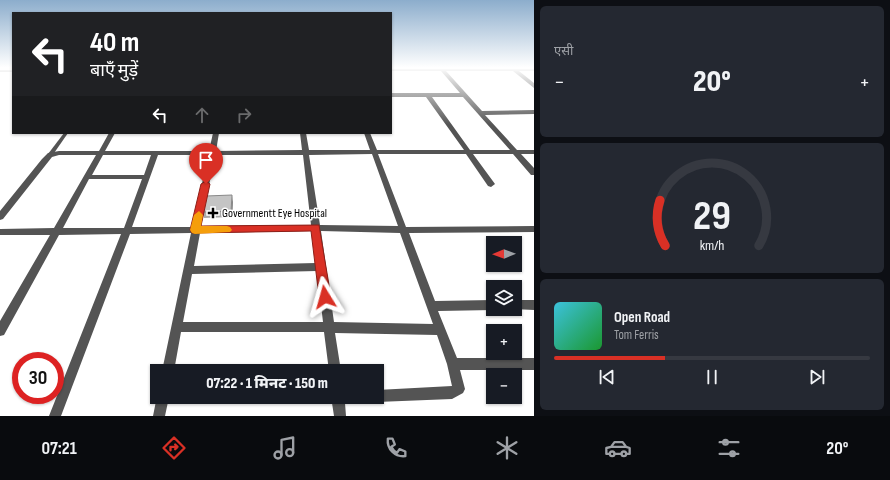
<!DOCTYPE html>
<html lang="hi">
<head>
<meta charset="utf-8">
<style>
	:root { --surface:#171b24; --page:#242831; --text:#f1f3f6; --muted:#9ea1a6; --line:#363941; --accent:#d93025 }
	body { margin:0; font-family:"Sofia Sans Condensed","Noto Sans Devanagari",sans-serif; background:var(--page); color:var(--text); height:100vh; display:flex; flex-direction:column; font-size:15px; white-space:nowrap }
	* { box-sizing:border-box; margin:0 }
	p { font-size:13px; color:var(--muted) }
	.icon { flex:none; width:22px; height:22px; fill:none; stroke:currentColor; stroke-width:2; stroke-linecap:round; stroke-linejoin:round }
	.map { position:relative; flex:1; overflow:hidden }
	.sheet { display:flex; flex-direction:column; gap:6px; padding:6px; background:#0d0f14; width:356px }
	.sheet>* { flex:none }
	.hud { position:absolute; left:12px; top:12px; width:380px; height:122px; border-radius:0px; box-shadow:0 1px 3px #0004; background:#202124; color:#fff; overflow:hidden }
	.needle { width:26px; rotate:269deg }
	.buttons { position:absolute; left:486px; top:236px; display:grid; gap:8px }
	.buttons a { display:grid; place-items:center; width:36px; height:36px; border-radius:0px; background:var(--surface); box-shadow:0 1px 3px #0004; font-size:20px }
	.speed { position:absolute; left:12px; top:352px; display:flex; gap:8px; font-size:20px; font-weight:700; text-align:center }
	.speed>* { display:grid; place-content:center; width:52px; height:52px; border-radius:50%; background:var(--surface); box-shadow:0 1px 3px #0004; line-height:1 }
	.speed .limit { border:6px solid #d22; background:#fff; color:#111 }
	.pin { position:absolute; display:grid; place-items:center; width:34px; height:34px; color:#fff; margin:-41px -17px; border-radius:50% 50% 50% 0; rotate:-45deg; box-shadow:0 0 4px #0007 }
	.pin .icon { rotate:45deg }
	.me { position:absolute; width:44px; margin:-22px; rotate:352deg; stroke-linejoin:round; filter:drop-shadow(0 0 3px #0008) }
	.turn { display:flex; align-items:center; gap:14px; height:84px; padding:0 12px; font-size:18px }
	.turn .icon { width:52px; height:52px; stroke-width:2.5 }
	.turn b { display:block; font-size:28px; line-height:34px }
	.lanes { display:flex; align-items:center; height:38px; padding:0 12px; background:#0003; justify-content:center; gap:20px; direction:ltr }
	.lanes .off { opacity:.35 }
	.big { font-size:30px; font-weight:800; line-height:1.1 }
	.sheet .tile { flex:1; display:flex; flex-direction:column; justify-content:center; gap:6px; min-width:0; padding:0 14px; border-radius:6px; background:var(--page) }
	.sheet .dial { align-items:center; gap:0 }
	.dial svg { height:104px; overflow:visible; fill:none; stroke:var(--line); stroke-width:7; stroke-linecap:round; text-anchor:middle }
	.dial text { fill:var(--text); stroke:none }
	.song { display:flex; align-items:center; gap:12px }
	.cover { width:48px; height:48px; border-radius:6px; background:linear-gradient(135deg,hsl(190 70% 55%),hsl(130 70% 35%)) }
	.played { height:4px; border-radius:2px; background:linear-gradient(90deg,var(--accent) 35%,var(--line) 35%) }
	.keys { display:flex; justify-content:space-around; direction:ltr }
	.heat { display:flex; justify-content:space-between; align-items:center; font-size:22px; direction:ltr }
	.trip { position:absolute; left:150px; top:364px; width:234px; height:40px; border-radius:0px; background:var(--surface); box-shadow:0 1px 3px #0004; font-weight:800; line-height:40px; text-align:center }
	.tab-bar { display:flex; height:64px; justify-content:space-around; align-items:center; background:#090b0e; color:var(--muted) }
	.tab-bar .icon { width:28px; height:28px }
	.tab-bar .current { color:var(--accent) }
	.tab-bar b { font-size:18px; color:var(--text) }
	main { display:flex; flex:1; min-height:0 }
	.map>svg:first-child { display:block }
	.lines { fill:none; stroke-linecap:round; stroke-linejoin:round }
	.lane { fill:#545454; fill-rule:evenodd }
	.street { fill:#545454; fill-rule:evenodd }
	.wall { fill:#a9a9a9 }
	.shaded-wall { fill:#898989 }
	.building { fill:#c4c4c4; stroke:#898989 }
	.route { fill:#d93025; stroke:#8d1f18 }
	.slow { fill:#f59e0b }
	.poi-dot { fill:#000; stroke:#fff; stroke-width:1.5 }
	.labels { text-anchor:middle; stroke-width:3; stroke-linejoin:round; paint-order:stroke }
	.poi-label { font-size:12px; fill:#000; stroke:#fff; text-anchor:start }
</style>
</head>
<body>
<main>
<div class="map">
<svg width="534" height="416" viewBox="0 0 534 416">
	<rect width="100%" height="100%" fill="#fff"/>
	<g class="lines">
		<path class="lane" d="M64,133H68L52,156H48V154Z"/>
		<path class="street" d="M391,69H534V71H519L534,83V88L513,71H446L482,111L534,110V114L485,115L517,150H534V154H521L534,168V175H531L513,154H473L495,184L491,187L488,186L466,154H378L406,227L534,226V232L409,233L435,301L493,300V309H495L493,310L438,311L457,358H534V370H460L465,389L463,393L452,399L377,402L373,400L371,397H377V390L452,386L447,364L437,335L335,333L341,371H329L324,332H181L174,371H162L191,233L130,234L61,416H49L121,234L59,235L4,335L0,336V321L50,235H0V229L54,228L96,155H59L52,157L3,219L0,220V211L42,159L48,153L59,151H99L109,133H115L105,151H209L213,133H219L216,151L302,150L300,133H306L309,150H370L364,133H370L377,150H464L426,97H391V93H460L441,71H391ZM432,97H463L510,150H470ZM372,154L398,226L320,225L309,155ZM103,155H151L144,175H92ZM158,155H208L193,227H132ZM215,155H303L311,225L201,226ZM89,179H142L124,228H63ZM312,231L316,263L194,266L200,233ZM321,231L400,233L433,324L334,322ZM317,271L323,322H183L192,274Z
			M0,70H13V72H0Z
			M515,300H534V310L513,309H515Z
			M157,396L169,397L165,416H153Z
			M293,397H351L349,401L345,403L346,416H334L332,403H299L295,401Z"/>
	</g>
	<path class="wall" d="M233,202L232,217L204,218L203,212Z"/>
	<path class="shaded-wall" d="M232,195L233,202L232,217L231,211Z"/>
	<path class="building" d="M232,195L231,211L203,212L206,196Z"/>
	<linearGradient id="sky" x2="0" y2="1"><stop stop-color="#8cadcc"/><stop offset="0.54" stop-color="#fff"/><stop offset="1" stop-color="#fff" stop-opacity="0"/></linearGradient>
	<rect width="534" height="125" fill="url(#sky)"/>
	<path class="route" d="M206,181L210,184L201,226L319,225L331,297L329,301L325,302L321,301L319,297L311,231L192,233L190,230L201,184Z"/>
	<path class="slow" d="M199,211L203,215L201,226H227L230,227L232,230L230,232L195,234L192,233L190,230L194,215Z"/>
	<path class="poi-dot" d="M211 207h4v4h4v4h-4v4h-4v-4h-4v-4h4z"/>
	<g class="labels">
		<g class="poi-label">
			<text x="222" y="217">Governmentt Eye Hospital</text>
		</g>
	</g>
</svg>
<div class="buttons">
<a><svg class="needle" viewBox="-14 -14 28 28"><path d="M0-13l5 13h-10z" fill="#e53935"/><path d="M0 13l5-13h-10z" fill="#9ea1a6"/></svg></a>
<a><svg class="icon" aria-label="layers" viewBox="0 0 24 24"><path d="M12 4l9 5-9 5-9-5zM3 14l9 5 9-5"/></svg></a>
<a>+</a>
<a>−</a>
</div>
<div class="speed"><div class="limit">30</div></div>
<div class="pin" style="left:206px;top:184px;background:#d93025"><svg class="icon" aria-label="arrive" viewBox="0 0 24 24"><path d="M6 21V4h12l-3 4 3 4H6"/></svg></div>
<svg class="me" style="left:325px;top:297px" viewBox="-20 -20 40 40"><path d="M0-17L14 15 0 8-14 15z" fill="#d93025" stroke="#fff" stroke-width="4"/></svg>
<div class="trip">07:22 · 1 मिनट · 150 m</div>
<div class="hud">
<div class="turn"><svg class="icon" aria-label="left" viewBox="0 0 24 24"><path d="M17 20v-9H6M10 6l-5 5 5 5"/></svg><div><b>40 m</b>बाएँ मुड़ें</div></div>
<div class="lanes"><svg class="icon" aria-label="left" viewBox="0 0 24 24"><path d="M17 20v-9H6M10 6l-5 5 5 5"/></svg><svg class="icon off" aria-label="ahead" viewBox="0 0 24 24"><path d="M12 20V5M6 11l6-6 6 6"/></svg><svg class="icon off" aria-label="right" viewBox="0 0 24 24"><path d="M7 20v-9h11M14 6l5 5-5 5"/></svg></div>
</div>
</div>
<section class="sheet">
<div class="tile"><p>एसी</p>
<div class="heat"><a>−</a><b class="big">20°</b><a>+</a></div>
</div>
<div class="tile dial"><svg viewBox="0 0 100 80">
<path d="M14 69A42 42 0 1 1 86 69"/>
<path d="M14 69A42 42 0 0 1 10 34" stroke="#d93025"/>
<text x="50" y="56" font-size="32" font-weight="700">29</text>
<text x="50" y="72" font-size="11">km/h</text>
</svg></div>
<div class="tile">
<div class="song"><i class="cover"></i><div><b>Open Road</b><p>Tom Ferris</p></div></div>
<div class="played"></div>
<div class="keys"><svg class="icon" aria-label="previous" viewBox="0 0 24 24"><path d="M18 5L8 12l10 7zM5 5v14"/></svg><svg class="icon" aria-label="pause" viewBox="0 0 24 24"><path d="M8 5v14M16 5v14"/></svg><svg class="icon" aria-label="next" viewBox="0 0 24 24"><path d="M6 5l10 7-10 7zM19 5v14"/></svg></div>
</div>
</section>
</main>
<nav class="tab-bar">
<b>07:21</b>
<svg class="icon current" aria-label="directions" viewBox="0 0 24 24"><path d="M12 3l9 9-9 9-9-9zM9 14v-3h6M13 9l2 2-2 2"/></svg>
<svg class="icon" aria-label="music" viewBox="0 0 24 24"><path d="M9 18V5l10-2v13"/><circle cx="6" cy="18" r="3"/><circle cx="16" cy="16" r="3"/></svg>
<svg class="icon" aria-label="phone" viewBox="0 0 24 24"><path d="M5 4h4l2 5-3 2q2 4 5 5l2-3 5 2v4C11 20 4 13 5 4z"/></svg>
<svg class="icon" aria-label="climate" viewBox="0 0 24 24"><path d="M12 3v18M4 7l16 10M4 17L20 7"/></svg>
<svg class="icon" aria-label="car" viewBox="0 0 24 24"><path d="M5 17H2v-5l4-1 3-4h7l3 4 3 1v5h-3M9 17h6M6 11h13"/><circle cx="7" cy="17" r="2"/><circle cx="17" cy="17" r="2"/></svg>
<svg class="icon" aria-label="filters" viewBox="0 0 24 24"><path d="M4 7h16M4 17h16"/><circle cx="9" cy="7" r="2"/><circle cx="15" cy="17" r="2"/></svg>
<b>20°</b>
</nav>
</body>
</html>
